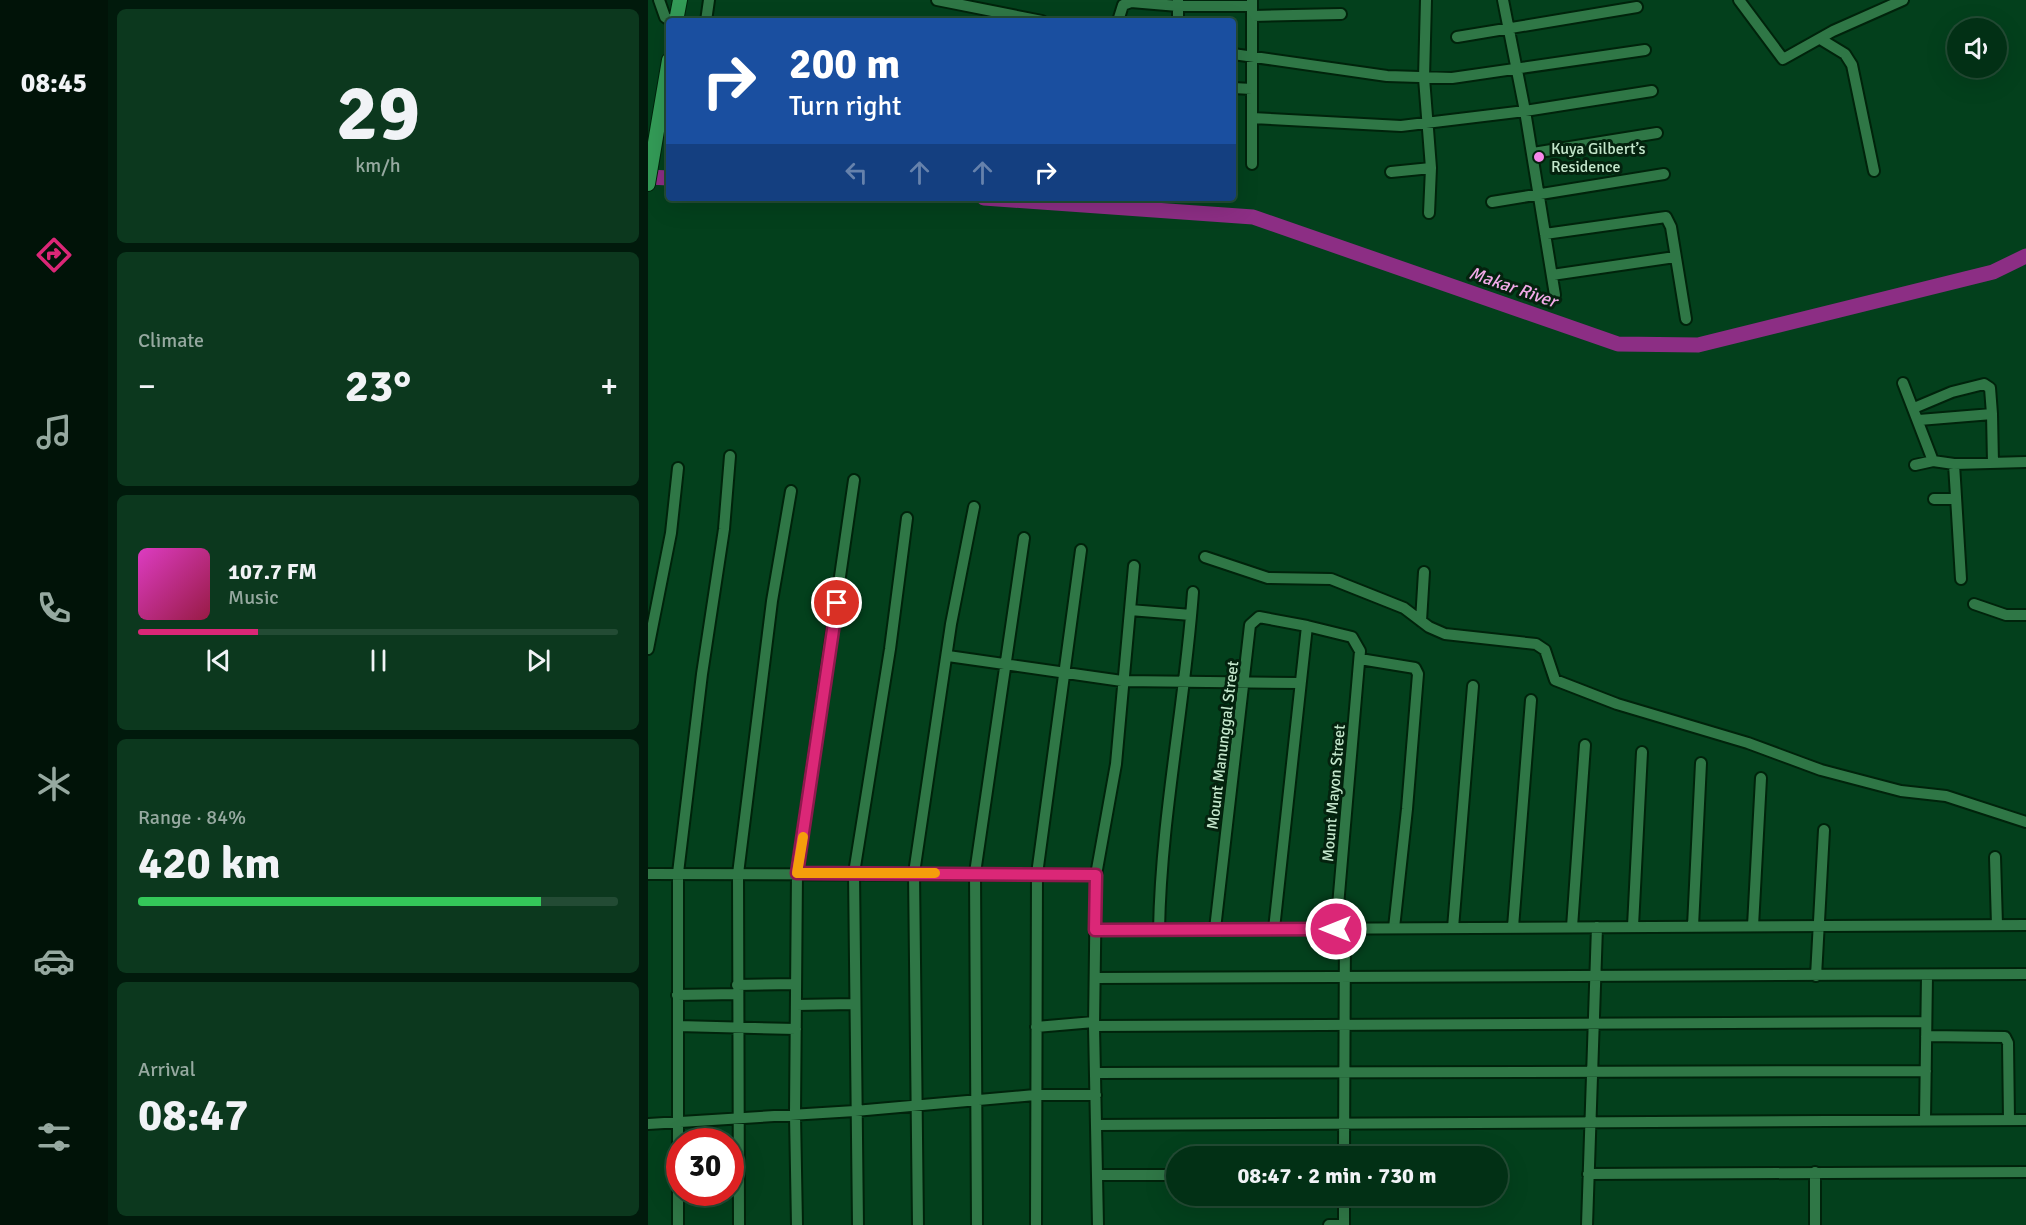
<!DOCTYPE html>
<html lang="en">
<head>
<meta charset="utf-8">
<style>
	:root { --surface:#023015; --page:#0c381e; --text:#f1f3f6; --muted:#96a9a0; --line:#234b34; --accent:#db2777 }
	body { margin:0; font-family:Signika,sans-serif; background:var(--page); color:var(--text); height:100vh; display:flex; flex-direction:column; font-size:22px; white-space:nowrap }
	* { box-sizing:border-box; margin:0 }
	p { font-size:20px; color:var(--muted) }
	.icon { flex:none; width:33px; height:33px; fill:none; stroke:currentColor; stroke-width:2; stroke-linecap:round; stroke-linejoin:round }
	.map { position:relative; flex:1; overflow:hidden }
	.details { display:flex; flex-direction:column; gap:9px; padding:9px; background:#011a0c; width:540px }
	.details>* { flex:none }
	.banner { position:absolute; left:18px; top:18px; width:570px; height:183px; border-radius:6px; box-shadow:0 6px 24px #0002,0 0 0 2px var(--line); background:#1a4fa0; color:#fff; overflow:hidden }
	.controls { position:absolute; left:1299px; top:18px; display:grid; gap:12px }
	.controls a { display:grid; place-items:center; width:60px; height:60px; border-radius:50%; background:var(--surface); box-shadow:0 6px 24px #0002,0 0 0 2px var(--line); font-size:30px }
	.speed { position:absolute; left:18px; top:1128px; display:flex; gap:12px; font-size:30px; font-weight:700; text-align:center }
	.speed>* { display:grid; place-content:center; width:78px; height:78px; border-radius:50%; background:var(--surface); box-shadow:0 6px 24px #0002,0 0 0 2px var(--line); line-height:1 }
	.speed .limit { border:9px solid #d22; background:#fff; color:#111 }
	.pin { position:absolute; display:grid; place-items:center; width:51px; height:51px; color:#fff; margin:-26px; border:3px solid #fff; border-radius:50%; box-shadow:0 2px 6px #0007 }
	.me { position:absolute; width:66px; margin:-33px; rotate:270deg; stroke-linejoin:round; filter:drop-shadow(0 0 4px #0008) }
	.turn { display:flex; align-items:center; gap:21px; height:126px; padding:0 24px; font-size:27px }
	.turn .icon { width:78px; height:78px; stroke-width:2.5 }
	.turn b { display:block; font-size:42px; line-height:51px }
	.lanes { display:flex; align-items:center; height:57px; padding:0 24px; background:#0003; justify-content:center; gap:30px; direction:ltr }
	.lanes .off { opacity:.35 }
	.big { font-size:45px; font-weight:700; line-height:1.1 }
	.details .tile { flex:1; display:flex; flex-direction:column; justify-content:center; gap:9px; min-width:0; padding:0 21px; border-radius:9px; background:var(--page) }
	.details .dial { align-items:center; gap:0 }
	.dial b { font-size:78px; line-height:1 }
	.song { display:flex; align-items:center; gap:18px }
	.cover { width:72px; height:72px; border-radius:9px; background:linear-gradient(135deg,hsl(310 70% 55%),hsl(340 70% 35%)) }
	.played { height:6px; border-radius:3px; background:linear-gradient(90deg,var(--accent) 25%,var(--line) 25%) }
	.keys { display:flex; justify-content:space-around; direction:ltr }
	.heat { display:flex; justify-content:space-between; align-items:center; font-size:33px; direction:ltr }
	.charge { height:9px; border-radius:4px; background:linear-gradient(90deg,#34c759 84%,var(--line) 0) }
	.trip { position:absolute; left:518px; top:1146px; width:342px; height:60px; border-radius:30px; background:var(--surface); box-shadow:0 6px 24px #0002,0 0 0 2px var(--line); font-weight:700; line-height:60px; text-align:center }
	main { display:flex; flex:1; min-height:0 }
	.tab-bar { display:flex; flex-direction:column; width:108px; justify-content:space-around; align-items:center; background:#011308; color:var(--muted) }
	.tab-bar .icon { width:42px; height:42px }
	.tab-bar .selected { color:var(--accent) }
	.tab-bar b { font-size:27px; color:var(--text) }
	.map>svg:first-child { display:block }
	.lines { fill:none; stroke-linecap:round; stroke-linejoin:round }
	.river { stroke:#8c2e84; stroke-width:15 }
	.minor-casing { stroke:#00230b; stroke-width:14 }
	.major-casing { stroke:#00230b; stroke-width:16 }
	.minor { stroke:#2f7746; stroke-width:10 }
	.major { stroke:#339b57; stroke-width:14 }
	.route-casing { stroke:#8e194d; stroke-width:15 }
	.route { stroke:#db2777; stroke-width:10 }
	.slow { stroke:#f59e0b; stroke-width:10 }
	.poi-dot { fill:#f888eb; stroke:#04220e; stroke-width:2 }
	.labels { text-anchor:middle; stroke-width:6; stroke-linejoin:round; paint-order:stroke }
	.poi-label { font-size:16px; fill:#c4e7cc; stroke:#04220e; text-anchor:start }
	.street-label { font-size:16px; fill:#c4e7cc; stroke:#04220e }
	.water-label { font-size:18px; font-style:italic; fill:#f3abe9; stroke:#04220e }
</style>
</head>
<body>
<main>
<nav class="tab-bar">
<b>08:45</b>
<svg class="icon selected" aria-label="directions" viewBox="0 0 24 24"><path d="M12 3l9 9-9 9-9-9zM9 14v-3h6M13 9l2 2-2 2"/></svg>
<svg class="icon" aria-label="music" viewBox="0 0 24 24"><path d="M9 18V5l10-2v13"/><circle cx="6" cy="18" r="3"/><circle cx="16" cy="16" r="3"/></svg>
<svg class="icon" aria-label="phone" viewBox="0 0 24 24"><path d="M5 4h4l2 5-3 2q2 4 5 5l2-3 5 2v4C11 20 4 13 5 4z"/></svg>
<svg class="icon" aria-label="climate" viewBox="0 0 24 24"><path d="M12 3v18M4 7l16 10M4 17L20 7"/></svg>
<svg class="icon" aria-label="car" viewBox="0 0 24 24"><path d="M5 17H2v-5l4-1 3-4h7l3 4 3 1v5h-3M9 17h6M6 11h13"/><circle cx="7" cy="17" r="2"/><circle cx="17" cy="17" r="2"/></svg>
<svg class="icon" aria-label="filters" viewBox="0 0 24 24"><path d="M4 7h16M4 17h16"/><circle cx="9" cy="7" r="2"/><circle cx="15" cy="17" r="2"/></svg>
</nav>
<section class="details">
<div class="tile dial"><b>29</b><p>km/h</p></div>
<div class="tile"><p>Climate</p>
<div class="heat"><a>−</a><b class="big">23°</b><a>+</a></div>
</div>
<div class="tile">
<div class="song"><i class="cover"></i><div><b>107.7 FM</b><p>Music</p></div></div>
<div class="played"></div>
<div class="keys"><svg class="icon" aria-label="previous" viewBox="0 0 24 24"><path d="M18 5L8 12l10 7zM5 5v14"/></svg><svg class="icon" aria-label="pause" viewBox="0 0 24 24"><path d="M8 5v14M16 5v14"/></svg><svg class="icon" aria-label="next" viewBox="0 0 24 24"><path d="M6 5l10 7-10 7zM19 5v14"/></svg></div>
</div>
<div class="tile"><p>Range · 84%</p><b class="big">420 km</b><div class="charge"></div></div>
<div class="tile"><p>Arrival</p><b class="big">08:47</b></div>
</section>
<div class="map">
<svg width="1378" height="1225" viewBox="0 0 1378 1225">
	<rect width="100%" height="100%" fill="#03401c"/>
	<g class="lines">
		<path class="river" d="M0,177L21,178
			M336,198L605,217L970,344L1050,345L1345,272L1378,256"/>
		<g class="minor-casing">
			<path id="minor" d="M11,0L17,17L23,21
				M289,0L394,21
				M778,0L776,78L783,168L781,213
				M855,0L877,111L1004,91
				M1091,0L1135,59L1185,31L1255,0
				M605,16L693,14
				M58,21L61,0
				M470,21L475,5L483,2L530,6H604
				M530,21V0
				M809,37L989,7
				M1174,40L1197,54L1204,65L1226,171
				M585,54L739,76L804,78L997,50
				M585,88L604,89V0
				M604,89V164
				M604,118L753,126L877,111L907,295
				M885,153L1009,133
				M743,172L783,168
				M844,202L1016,174
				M897,234L1018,217L1023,227L1038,319
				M904,275L1027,257
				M1255,383L1285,461
				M1266,408L1304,392L1336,384L1342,388L1344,414
				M1271,420L1344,414L1345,463
				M1306,464L1313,579
				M1267,465L1285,461L1306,464L1378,462
				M1286,499H1308
				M557,557L620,578L683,579L756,608L781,627L797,634L888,644L897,650L907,680L969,704L1100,743L1173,770L1253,791L1298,796L1378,822
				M1326,604L1358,615H1378
				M482,610L543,615
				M773,621L776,572
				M0,649L23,533L30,468
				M300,656L474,681L651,683
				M712,659L767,668L770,674L759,809L746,928
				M1347,857L1349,925
				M0,874L448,875
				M985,926L994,752
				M1045,926L1053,763
				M1105,926L1113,778
				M865,927L883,700
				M924,927L937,745
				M805,928L825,686
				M567,929L602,625L611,617L659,626
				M626,929L659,626L704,637L712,651L688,929
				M447,930L1378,925
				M511,930C513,816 537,705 545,592
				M1168,976L1176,830
				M447,978L1378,974
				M89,985L148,984
				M29,995L89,994
				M148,1005L206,1004
				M30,1026L148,1029
				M446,1026L1278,1022
				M388,1027L446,1022
				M1278,1036L1357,1037L1360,1043L1361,1120
				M448,1073L1278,1071
				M1277,1120L1279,976
				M0,1124L207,1111L387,1095H448
				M448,1125L1378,1120
				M696,1156L697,929
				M1167,1172V1225
				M940,1174L1378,1172
				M449,1175H528
				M696,1196V1225
				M30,1225V873L54,674L76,529L82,456
				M91,1225L90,874L124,601L143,491
				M149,1225L147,1115L149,873L206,480
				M210,1225L206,873L242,649L259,518
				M270,1225L266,873L303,624L326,507
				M329,1225L327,873L376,538
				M388,1225L389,874L433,550
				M450,1225L446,1026L448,875L468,764L486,566
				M681,1225H696
				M939,1225L949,927"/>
		</g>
		<g class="major-casing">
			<path id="major" d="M28,21L32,0
				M0,184L21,60"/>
		</g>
		<use href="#minor" class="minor"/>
		<use href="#major" class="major"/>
	</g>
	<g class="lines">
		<g class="route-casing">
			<path id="route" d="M189,603L149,873L448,875L447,930L688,929"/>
		</g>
		<use href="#route" class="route"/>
		<path class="slow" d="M155,837L149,873H287"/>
	</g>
	<circle class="poi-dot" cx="891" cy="157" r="6"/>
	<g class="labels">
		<g class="poi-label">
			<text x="903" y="154">Kuya Gilbert’s<tspan x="903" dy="18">Residence</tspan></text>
		</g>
		<g class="street-label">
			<text transform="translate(574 745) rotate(-83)" y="6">Mount Manunggal Street</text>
			<text transform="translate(685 793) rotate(-85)" y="6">Mount Mayon Street</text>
		</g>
		<g class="water-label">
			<text transform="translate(865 287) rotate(19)" y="6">Makar River</text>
		</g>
	</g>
</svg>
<div class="controls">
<a><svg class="icon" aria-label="sound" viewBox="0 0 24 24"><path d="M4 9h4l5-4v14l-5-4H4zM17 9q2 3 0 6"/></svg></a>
</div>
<div class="speed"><div class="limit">30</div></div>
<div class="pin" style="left:189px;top:603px;background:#d93025"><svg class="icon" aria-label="arrive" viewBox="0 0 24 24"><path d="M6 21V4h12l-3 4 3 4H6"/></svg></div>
<svg class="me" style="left:688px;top:929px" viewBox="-20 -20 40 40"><circle r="17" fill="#db2777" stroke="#fff" stroke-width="3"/><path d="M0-11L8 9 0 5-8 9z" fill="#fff"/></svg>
<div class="trip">08:47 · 2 min · 730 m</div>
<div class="banner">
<div class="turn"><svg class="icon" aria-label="right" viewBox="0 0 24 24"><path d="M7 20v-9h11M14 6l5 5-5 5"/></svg><div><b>200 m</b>Turn right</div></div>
<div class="lanes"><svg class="icon off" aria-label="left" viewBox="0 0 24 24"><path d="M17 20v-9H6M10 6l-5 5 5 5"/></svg><svg class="icon off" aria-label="ahead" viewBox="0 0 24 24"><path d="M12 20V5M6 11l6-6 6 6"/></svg><svg class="icon off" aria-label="ahead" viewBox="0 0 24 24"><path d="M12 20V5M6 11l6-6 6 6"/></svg><svg class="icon" aria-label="right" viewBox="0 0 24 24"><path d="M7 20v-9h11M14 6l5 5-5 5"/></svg></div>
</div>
</div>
</main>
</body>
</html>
